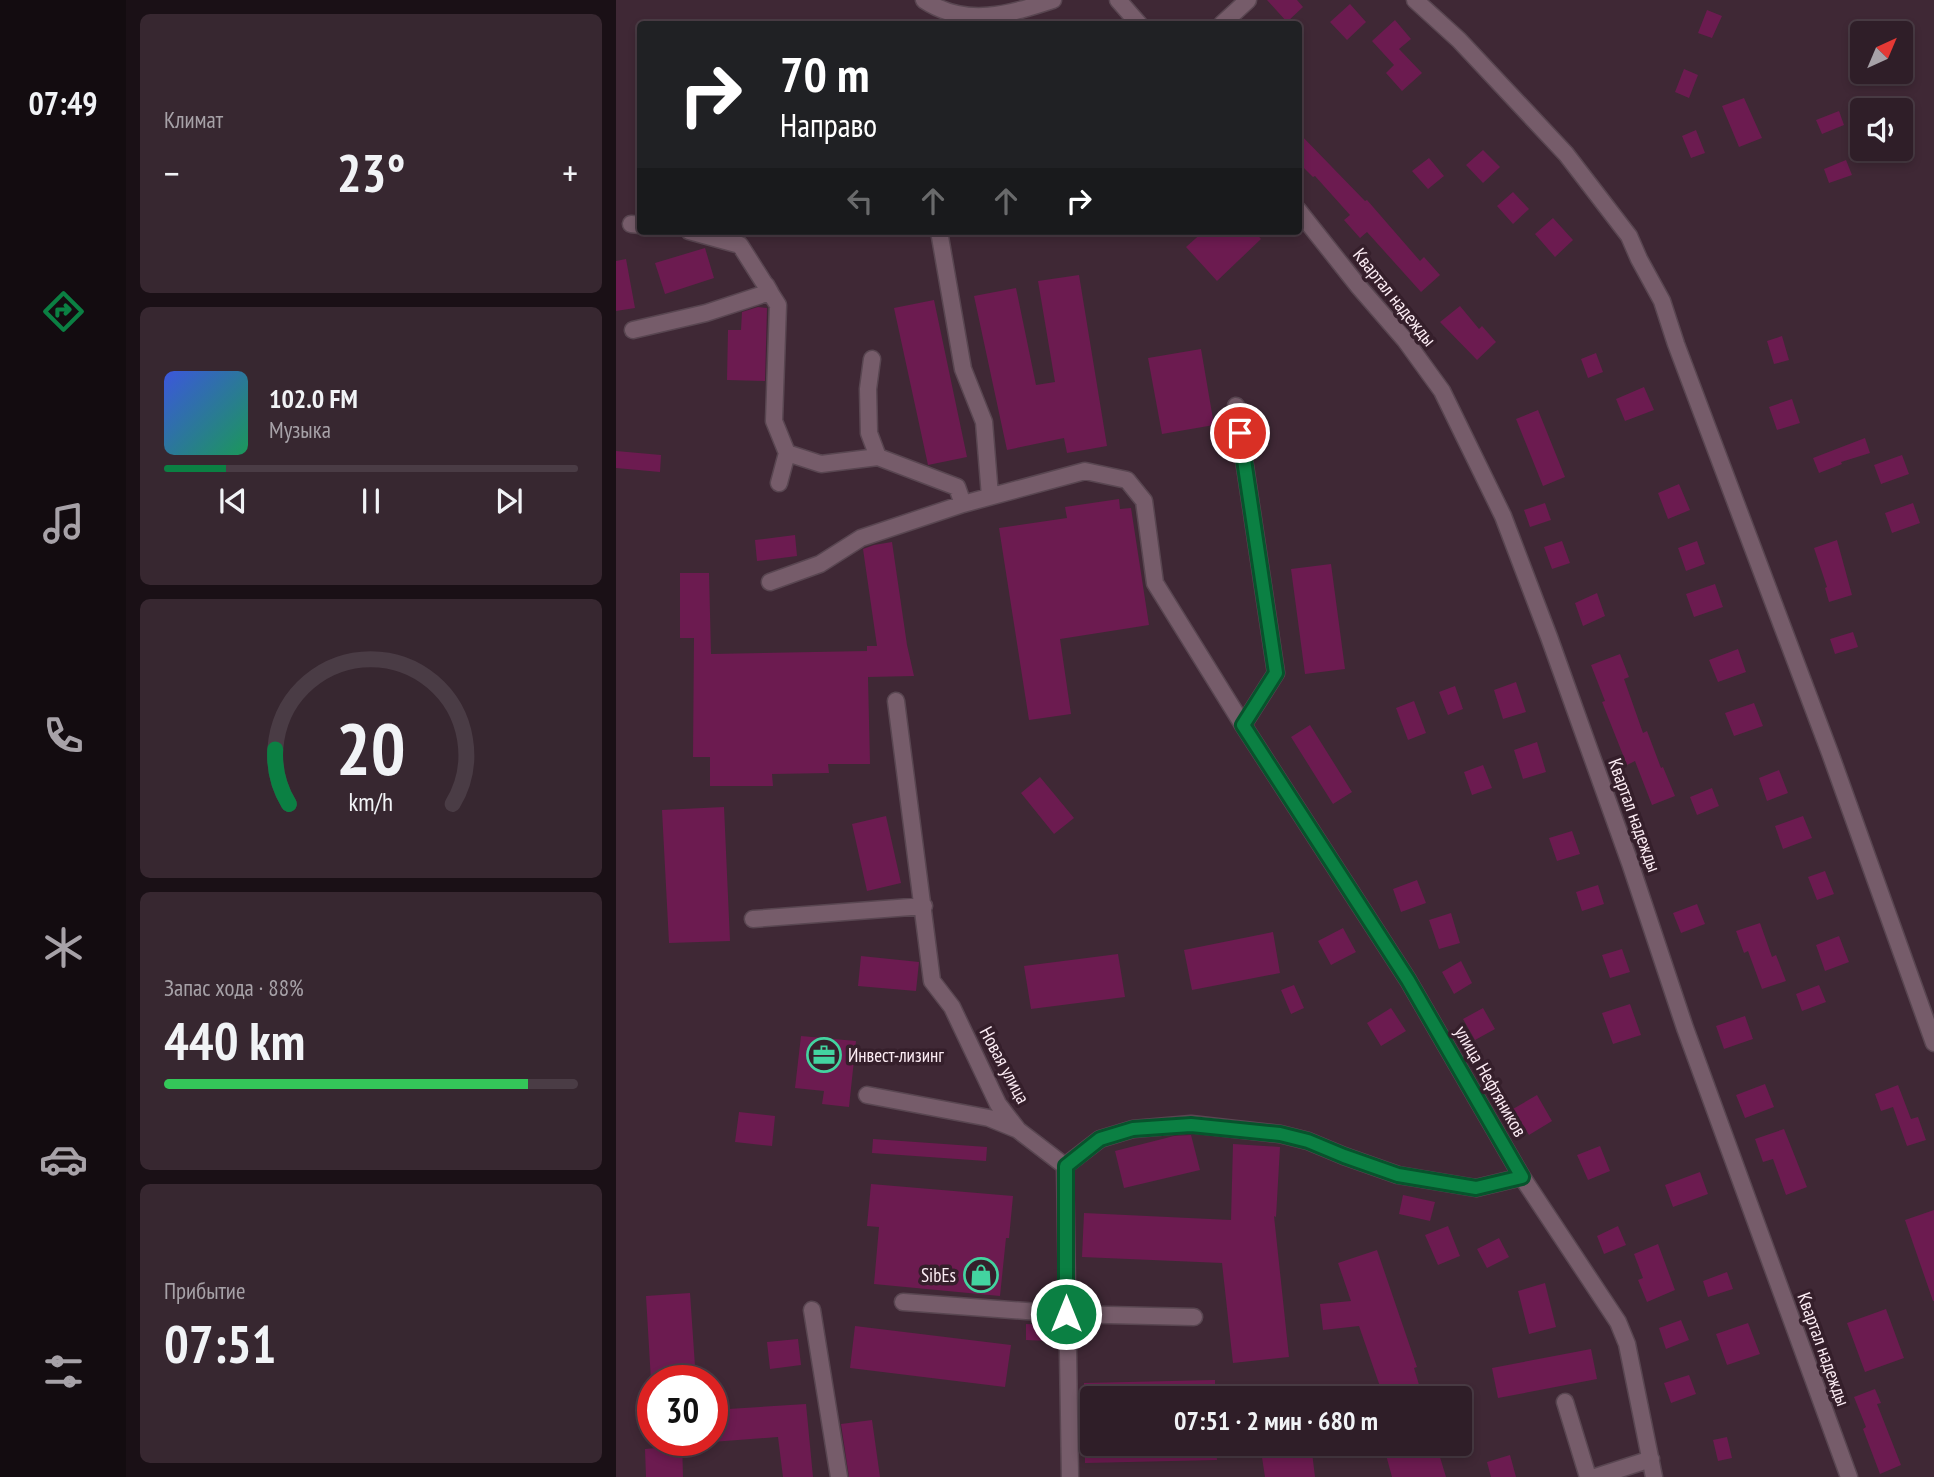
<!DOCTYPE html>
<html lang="ru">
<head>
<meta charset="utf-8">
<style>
	:root { --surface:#2f1e28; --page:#372730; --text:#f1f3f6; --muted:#a7a2a8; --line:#4a3c45; --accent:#0b8043 }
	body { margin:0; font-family:"PT Sans Narrow",sans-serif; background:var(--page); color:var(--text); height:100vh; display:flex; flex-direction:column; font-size:26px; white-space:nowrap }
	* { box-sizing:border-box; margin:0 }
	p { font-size:23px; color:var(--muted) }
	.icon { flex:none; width:38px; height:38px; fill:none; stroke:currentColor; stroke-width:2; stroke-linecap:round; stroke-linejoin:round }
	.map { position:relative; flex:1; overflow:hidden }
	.side { display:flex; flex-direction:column; gap:14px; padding:14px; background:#1a1016; width:490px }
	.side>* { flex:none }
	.hud { position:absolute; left:21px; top:21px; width:665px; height:214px; border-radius:7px; box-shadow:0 4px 10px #0003,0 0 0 2px var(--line); background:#202124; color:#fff; overflow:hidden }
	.needle { width:46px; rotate:44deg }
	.controls { position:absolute; left:1234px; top:21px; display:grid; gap:14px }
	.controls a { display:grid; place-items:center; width:63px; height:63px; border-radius:7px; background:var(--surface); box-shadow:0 4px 10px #0003,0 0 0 2px var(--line); font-size:35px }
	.speed { position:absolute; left:21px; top:1365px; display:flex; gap:14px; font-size:35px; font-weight:700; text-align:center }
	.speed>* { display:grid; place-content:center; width:91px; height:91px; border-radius:50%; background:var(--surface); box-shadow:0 4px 10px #0003,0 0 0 2px var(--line); line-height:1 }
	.speed .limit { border:10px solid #d22; background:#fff; color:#111 }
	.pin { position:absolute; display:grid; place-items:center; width:60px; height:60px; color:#fff; margin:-30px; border:4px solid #fff; border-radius:50%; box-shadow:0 2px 7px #0007 }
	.me { position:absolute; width:77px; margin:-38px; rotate:0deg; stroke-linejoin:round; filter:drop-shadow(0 0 5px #0008) }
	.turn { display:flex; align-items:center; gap:24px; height:147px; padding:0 28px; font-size:32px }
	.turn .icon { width:91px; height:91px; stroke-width:2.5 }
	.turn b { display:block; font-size:49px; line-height:60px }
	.lanes { display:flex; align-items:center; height:66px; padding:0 28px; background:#0003; justify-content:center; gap:35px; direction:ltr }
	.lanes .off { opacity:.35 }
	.big { font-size:52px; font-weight:700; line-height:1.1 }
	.side .tile { flex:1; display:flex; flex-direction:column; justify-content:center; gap:10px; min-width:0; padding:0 24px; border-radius:10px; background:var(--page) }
	.side .dial { align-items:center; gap:0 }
	.dial svg { height:182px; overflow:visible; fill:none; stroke:var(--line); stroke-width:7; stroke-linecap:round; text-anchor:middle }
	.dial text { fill:var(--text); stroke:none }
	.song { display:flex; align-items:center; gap:21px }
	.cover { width:84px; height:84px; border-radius:10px; background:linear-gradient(135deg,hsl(230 70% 55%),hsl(150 70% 35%)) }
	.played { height:7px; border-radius:4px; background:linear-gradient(90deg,var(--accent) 15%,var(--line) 15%) }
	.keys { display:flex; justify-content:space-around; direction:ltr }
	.heat { display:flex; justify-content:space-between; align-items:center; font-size:38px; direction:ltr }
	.charge { height:10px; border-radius:5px; background:linear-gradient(90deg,#34c759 88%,var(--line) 0) }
	.trip { position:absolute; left:464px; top:1386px; width:392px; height:70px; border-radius:7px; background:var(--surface); box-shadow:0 4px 10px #0003,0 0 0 2px var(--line); font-weight:700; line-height:70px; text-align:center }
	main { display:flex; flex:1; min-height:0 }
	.menu { display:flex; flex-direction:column; width:126px; justify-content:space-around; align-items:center; background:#130c10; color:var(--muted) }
	.menu .icon { width:49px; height:49px }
	.menu .current { color:var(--accent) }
	.menu b { font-size:32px; color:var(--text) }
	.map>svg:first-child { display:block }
	.building { fill:#6c1b50 }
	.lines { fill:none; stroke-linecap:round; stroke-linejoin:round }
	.minor-casing { stroke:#594651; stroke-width:19 }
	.minor { stroke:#765c6a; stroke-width:16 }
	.route-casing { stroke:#07532c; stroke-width:18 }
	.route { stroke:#0b8043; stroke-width:12 }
	.labels { text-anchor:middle; stroke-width:7; stroke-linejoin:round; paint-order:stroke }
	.street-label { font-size:19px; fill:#fcecf4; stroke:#351f2b }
	.poi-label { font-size:19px; fill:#fcecf4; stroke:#351f2b; text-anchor:start }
</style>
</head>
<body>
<main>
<nav class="menu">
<b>07:49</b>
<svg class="icon current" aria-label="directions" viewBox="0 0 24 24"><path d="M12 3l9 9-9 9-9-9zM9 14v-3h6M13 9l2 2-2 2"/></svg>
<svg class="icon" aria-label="music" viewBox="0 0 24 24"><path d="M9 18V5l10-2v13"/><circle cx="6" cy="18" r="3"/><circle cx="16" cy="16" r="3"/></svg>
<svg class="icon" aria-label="phone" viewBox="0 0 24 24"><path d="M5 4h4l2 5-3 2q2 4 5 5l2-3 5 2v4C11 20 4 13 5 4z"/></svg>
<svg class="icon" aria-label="climate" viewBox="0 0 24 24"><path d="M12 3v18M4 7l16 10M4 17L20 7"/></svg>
<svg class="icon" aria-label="car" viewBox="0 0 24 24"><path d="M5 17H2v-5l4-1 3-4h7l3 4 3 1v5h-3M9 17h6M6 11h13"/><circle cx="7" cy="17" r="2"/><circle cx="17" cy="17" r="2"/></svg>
<svg class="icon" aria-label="filters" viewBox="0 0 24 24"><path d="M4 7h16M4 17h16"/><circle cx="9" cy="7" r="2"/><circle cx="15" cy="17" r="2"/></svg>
</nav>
<section class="side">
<div class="tile"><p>Климат</p>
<div class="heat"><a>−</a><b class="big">23°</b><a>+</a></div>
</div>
<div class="tile">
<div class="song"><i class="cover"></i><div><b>102.0 FM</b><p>Музыка</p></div></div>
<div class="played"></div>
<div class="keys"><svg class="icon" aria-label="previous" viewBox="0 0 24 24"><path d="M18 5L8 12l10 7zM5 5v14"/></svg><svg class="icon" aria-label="pause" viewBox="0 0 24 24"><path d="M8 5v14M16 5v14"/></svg><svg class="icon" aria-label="next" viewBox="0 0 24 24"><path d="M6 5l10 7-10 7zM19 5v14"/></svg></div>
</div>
<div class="tile dial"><svg viewBox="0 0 100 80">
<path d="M14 69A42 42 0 1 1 86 69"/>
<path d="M14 69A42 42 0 0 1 8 45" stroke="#0b8043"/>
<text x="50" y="56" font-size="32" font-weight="700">20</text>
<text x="50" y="72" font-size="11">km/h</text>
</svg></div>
<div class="tile"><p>Запас хода · 88%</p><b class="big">440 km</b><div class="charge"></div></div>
<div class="tile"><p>Прибытие</p><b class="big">07:51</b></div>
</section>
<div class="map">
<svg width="1318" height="1477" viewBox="0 0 1318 1477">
	<rect width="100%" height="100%" fill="#3f2835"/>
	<path class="building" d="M651,0H681L687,7L671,22Z
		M734,4L750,22L731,40L714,22Z
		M1091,10L1106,16L1096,38L1082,33Z
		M779,20L795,39L783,49L806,73L786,91L770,73L778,65L756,41Z
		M1068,69L1082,75L1073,98L1059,92Z
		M1128,98L1146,138L1123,147L1106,106Z
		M1223,111L1228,125L1206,134L1200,120Z
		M1080,130L1089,153L1075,158L1066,136Z
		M682,132L749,201L751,200L804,261L808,257L824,275L805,292L751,232L744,238L728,220L734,215L699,176L697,177L682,162Z
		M867,150L884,167L867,183L850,165Z
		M813,158L828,176L812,189L796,171Z
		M1230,160L1236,175L1213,183L1208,169Z
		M897,192L913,209L897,224L881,206Z
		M937,218L957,240L939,257L919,234Z
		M588,231H638L645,239L601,281L570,247Z
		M89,248L98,278L49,294L39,263Z
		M10,259L19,308L0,311V261Z
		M463,275L491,446L451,453L448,438L391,450L358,296L400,288L420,385L439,382L422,281Z
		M318,300L351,457L312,465L278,308Z
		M844,306L863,329L866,326L880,342L861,360L824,322Z
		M142,307L151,308L149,381L111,380L112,330H125L126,312Z
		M1166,336L1173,360L1158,364L1151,341Z
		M585,349L598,425L546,434L532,358Z
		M980,353L987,372L972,378L965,359Z
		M1028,387L1038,410L1009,421L1000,399Z
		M1176,399L1184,423L1161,430L1153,407Z
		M922,410L949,477L927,486L900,419Z
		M1249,438L1254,453L1225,462L1226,464L1203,473L1197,458Z
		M0,451L45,455L44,472L0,468Z
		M1286,455L1293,474L1265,484L1258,465Z
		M1063,484L1074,510L1052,519L1042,493Z
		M503,499L504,509L515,508L533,625L444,639L455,714L413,720L383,528L451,518L449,507Z
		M929,503L935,520L914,527L908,510Z
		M1297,503L1304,523L1276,533L1269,513Z
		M179,535L181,556L141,561L139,540Z
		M1221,540L1236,595L1213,602L1209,588L1211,587L1198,548Z
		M946,541L954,563L936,569L928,547Z
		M1081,541L1089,564L1070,571L1062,548Z
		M276,542L291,645L298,676L252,677L254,764H212L213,773L156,774L157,786H94V757H77L78,638H64V573H93L95,654L251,651V646H261L247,549L258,545Z
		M715,564L729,669L689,674L675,569Z
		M1099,584L1107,607L1078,617L1070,594Z
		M981,593L989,616L967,626L959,603Z
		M1237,632L1242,647L1219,654L1214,639Z
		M1122,649L1130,672L1102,682L1093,660Z
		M1004,654L1013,677L1008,679L1027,733L1031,731L1045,768L1047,767L1059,796L1036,805L1019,761L1011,765L986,702L989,701L975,665Z
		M900,682L910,712L887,719L878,690Z
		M839,686L847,709L832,715L823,692Z
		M798,701L810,733L792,740L780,708Z
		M1138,703L1147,726L1118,736L1109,713Z
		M694,725L736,792L717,804L675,737Z
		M921,742L930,772L907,779L898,750Z
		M867,765L876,788L856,795L848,772Z
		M1163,770L1172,793L1151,801L1143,778Z
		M424,777L458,818L438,834L405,793Z
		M1096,788L1103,806L1081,815L1074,797Z
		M108,807L114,941L53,943L46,810Z
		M270,816L285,883L251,891L236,824Z
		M1187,816L1196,838L1167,849L1159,826Z
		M956,831L964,854L941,861L933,838Z
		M1209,871L1218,894L1201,900L1192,877Z
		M801,880L810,903L785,912L777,889Z
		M982,885L988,904L966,911L960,892Z
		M1081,904L1089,924L1065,933L1057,913Z
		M835,913L844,943L823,949L813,920Z
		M1144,923L1156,957L1160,955L1170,981L1146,989L1132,951L1128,953L1120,931Z
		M727,928L740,952L715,965L702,941Z
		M657,932L664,973L576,990L568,950Z
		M1223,936L1233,962L1209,971L1200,945Z
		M1006,949L1014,972L994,978L986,955Z
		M502,954L509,997L415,1009L408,966Z
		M245,956L303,962L300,991L242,986Z
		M845,961L856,983L838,994L826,972Z
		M678,985L688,1008L675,1014L665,990Z
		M1203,985L1210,1002L1186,1011L1180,994Z
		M1014,1004L1025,1035L997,1044L986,1013Z
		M775,1008L790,1031L765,1046L751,1023Z
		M867,1008L879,1029L859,1040L847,1019Z
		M1129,1016L1137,1039L1108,1049L1100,1026Z
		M185,1036L240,1041L233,1107L206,1104L208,1091L179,1088Z
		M1149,1084L1158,1107L1129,1118L1120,1095Z
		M1282,1085L1295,1119L1302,1117L1310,1140L1291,1146L1277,1107L1265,1111L1259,1094Z
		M921,1095L936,1121L913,1135L897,1109Z
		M123,1112L159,1116L156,1146L119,1142Z
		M1168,1129L1191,1187L1170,1195L1157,1159L1147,1162L1139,1139Z
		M575,1135L584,1170L508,1188L499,1151L558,1136Z
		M257,1139L371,1147L370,1161L256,1153Z
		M617,1144L664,1147L660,1217L658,1216L673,1357L617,1363L606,1263L466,1257L468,1213L615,1220Z
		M984,1146L994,1171L972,1180L961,1155Z
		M1084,1172L1092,1194L1057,1207L1049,1185Z
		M255,1184L397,1196L393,1238H390L384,1296L258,1284L263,1227L251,1226Z
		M787,1195L819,1202L814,1221L783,1214Z
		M1318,1210V1301H1317L1289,1220Z
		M832,1226L844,1256L822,1265L809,1235Z
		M1002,1226L1010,1245L988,1254L981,1236Z
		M883,1238L893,1257L871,1268L861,1249Z
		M1042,1244L1059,1290L1031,1302L1022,1280L1027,1278L1018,1254Z
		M761,1250L801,1367L798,1368L807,1398H768L743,1326L707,1330L704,1304L735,1301L722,1263Z
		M1111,1272L1117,1289L1092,1297L1087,1281Z
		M929,1283L940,1327L913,1334L902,1291Z
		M74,1293L80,1381H35L30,1296Z
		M1270,1309L1288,1358L1249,1372L1231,1323Z
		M1065,1320L1073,1340L1050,1349L1043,1328Z
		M1132,1323L1144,1354L1111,1365L1100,1334Z
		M410,1324L432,1325V1341L410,1340Z
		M239,1326L395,1345L389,1387L234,1368Z
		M182,1339L185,1365L154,1369L151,1342Z
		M975,1349L981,1379L882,1398L876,1368Z
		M1073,1375L1080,1394L1055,1403L1048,1383Z
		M599,1380V1398H468V1383Z
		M1259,1389L1265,1403L1261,1404L1285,1465L1264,1474L1247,1429L1250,1427L1238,1397Z
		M190,1404L197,1477H167L162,1437L96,1442V1410Z
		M256,1420L264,1477H233L225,1424Z
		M1111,1437L1116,1458L1102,1461L1097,1440Z
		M39,1440H66L67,1477H30L29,1449L40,1448Z
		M469,1444H600L601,1460L469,1463Z
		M644,1444H695L699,1477H649Z
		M767,1444H820L830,1477H776Z
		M894,1455L900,1477H875L871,1462Z"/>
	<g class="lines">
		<g class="minor-casing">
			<path id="minor" d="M308,0C350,28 394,14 437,0
				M502,0L523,24
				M799,0L843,40L950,154L1013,236L1023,259L1046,301L1060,344L1214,753L1318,1043
				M606,24L632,0
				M682,210L743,287L789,340L826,391L887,516L933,637L1014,863L1069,1028L1233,1477
				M15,224L24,225
				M73,231L124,245L162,305L158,421L171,453L205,464L262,457L341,487L347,504L469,471L511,480L528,501L539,583L627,725L792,980L906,1177L1002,1322L1011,1344L1038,1477
				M323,231L347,369L368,422L374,496
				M17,330L90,313L154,292L150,285
				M256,359L252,389L253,433L262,457
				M620,406L660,673L627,725
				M163,483L171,453
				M154,582L204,564L245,538L347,504
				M280,701L316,981L336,1007L382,1104L402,1130L449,1166L454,1477
				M137,919L308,906
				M251,1095L373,1118L400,1129
				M449,1166L484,1139L517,1129L575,1124L664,1134L692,1141L728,1156L782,1175L860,1188L906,1177
				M287,1302L450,1314L578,1317
				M196,1310L223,1477
				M949,1402L972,1477
				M979,1477L1035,1459"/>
		</g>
		<use href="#minor" class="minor"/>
	</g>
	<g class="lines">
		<g class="route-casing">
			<path id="route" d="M450,1314V1166L484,1139L517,1129L575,1125L664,1134L692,1141L728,1156L782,1175L860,1188L906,1177L792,980L627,725L660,673L624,433"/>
		</g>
		<use href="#route" class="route"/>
	</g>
	<defs>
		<g id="office-ring" transform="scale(1.75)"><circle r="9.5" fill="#351f2b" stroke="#43d4a0" stroke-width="1.5"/><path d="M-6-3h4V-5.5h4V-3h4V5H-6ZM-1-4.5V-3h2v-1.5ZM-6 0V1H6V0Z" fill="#43d4a0"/></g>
		<g id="shop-ring" transform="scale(1.75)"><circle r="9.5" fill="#351f2b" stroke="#43d4a0" stroke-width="1.5"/><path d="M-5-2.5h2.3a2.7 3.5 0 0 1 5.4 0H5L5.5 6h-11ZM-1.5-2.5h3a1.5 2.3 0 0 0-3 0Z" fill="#43d4a0"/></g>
	</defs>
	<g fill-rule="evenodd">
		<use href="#office-ring" x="208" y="1055"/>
		<use href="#shop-ring" x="365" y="1275"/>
	</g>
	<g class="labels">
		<g class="street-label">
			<text transform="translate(779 297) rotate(51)" y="7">Квартал надежды</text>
			<text transform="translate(1019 815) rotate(70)" y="7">Квартал надежды</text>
			<text transform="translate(389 1065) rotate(62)" y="7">Новая улица</text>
			<text transform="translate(875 1081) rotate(60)" y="7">улица Нефтяников</text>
			<text transform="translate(1208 1349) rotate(70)" y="7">Квартал надежды</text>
		</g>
		<g class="poi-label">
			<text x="232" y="1062">Инвест-лизинг</text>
			<text x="340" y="1282" text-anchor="end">SibEs</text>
		</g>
	</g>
</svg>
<div class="controls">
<a><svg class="needle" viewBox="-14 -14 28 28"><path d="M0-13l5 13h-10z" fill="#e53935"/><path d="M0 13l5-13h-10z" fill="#a7a2a8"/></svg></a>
<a><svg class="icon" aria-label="sound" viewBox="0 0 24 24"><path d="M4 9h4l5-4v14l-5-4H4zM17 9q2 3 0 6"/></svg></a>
</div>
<div class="speed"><div class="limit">30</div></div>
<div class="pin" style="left:624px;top:433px;background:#d93025"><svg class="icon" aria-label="arrive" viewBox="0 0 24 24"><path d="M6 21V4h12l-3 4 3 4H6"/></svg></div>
<svg class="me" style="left:450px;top:1314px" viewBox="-20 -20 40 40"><circle r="17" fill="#0b8043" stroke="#fff" stroke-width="3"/><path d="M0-11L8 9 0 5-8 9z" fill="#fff"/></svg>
<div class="trip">07:51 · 2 мин · 680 m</div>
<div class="hud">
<div class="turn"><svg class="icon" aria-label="right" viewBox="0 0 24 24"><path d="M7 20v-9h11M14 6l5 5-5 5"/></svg><div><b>70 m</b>Направо</div></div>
<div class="lanes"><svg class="icon off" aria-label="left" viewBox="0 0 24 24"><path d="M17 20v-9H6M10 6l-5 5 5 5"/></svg><svg class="icon off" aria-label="ahead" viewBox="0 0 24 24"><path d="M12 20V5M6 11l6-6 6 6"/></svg><svg class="icon off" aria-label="ahead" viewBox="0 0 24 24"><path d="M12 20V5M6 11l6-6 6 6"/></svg><svg class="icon" aria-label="right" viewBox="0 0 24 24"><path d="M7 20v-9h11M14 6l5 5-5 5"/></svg></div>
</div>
</div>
</main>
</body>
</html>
